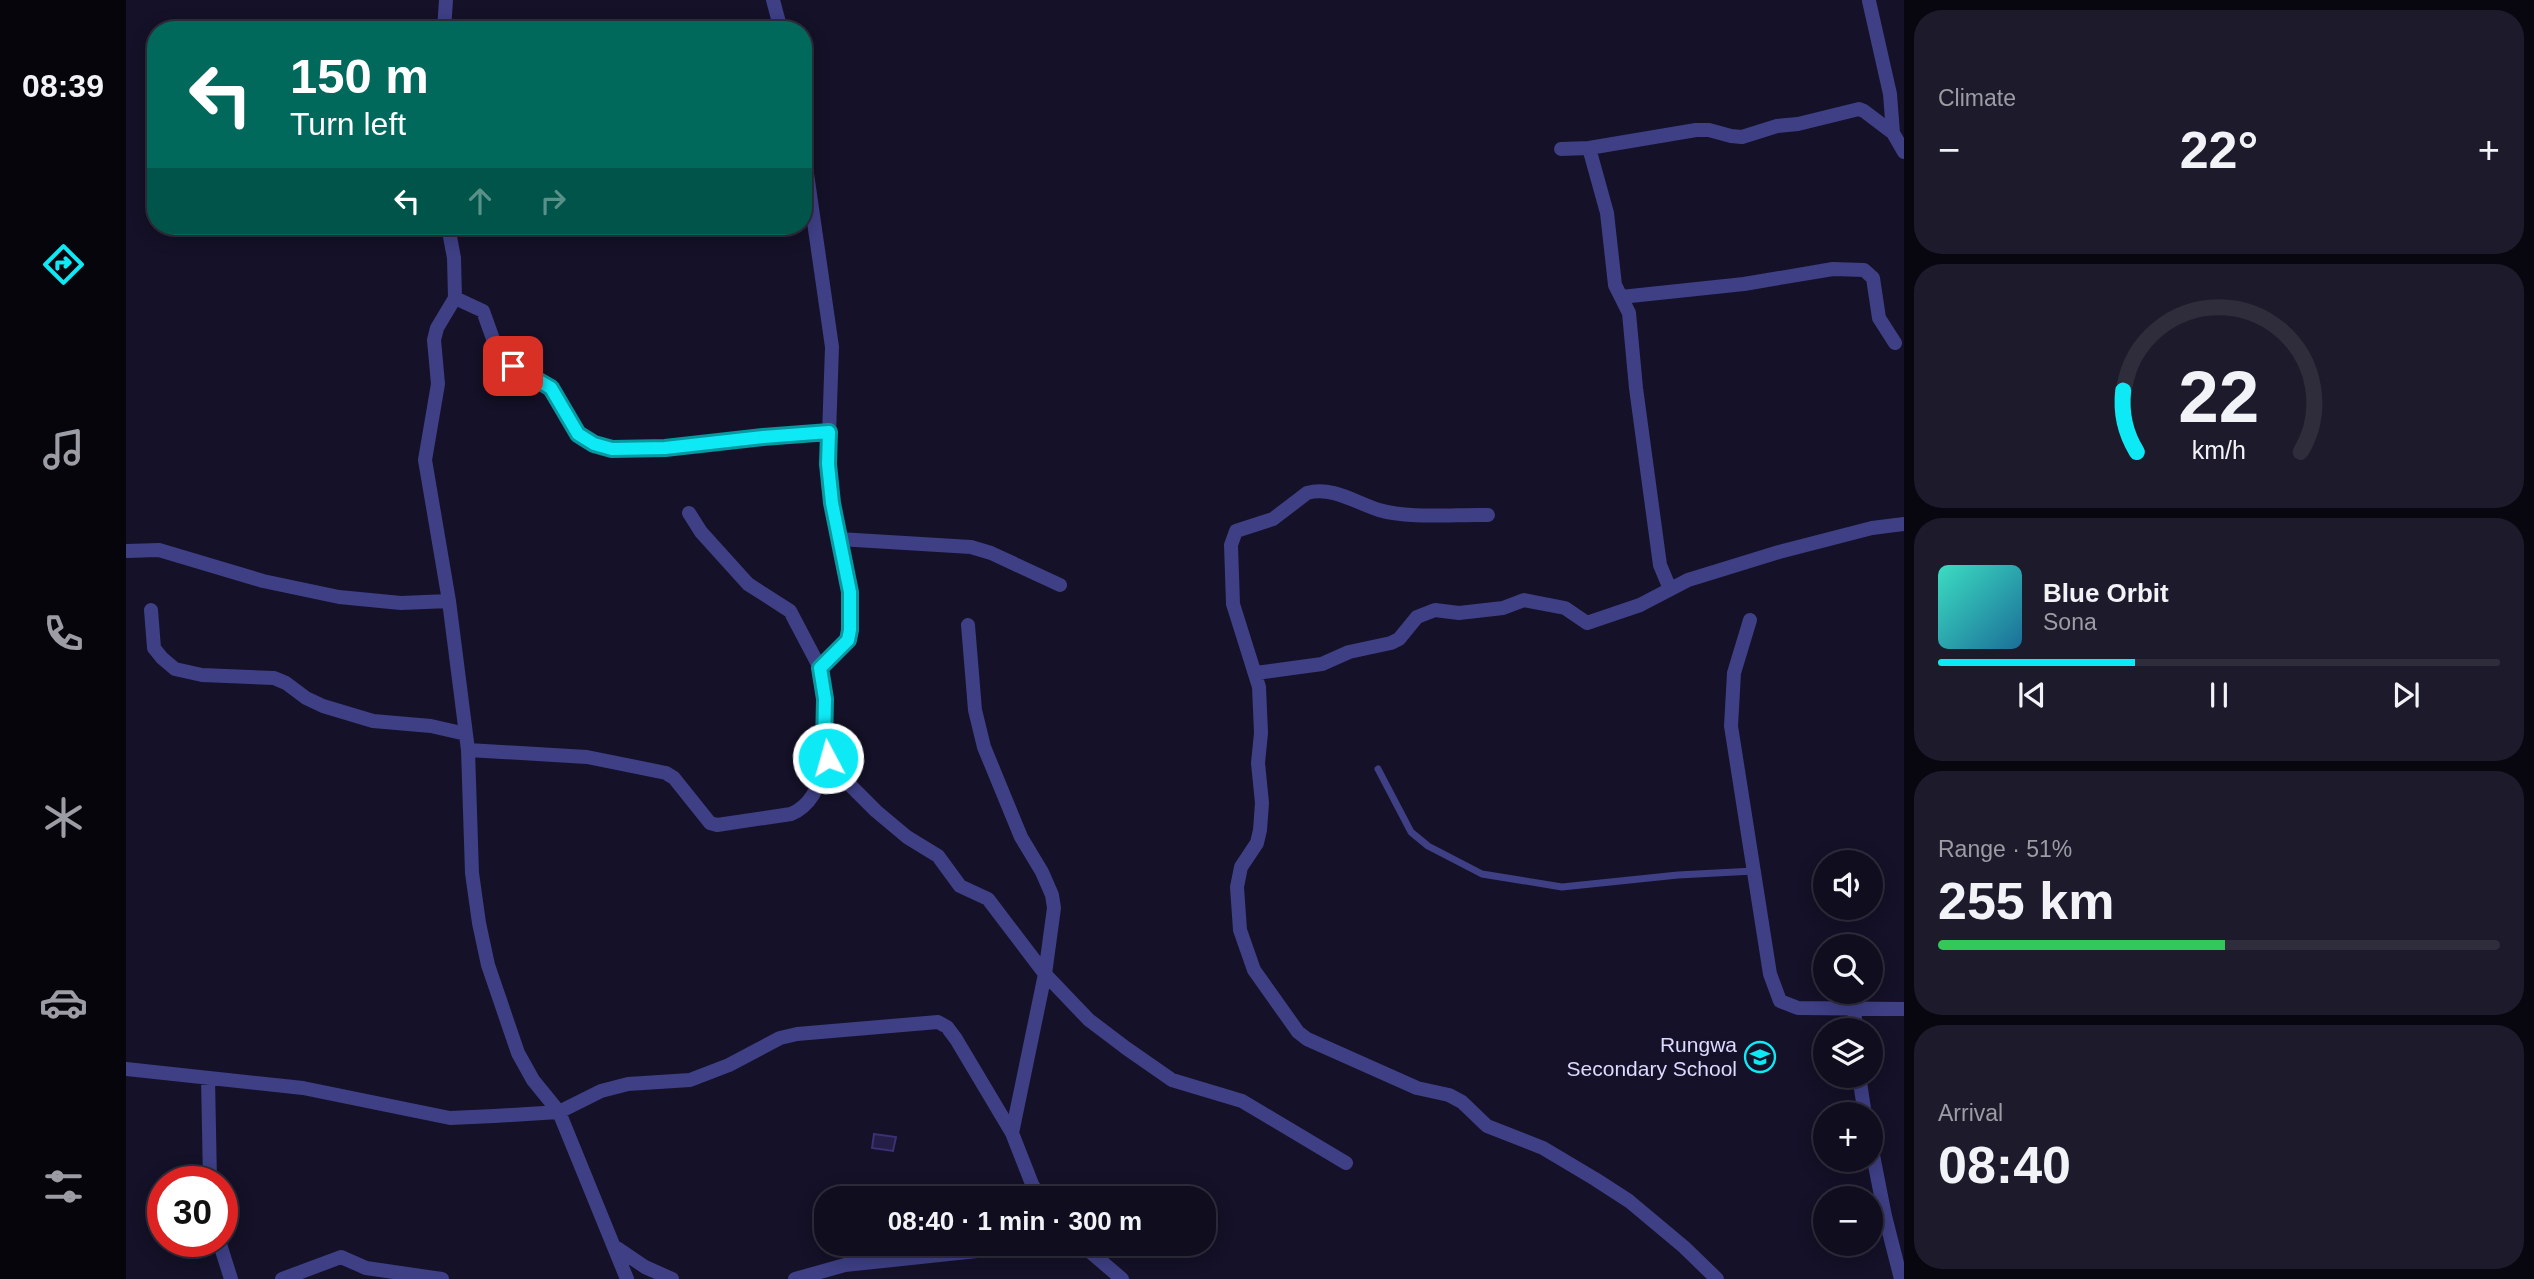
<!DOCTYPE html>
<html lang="en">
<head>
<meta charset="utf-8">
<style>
	:root { --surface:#0f0d1e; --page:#1d1b2b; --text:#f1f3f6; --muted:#9b9ca4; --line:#2f2d3c; --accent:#0deaf6 }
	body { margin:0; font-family:Helvetica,sans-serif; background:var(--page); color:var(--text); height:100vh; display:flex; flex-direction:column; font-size:26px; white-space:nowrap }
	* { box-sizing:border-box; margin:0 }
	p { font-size:23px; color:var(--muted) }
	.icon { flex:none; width:38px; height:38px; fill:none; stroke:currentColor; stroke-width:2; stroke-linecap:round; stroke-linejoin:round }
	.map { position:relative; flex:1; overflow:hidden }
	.sheet { display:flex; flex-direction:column; gap:10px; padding:10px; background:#080710; width:630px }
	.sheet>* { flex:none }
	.top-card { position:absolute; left:21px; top:21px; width:665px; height:214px; border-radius:28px; box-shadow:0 4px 18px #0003,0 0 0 2px var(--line); background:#00695c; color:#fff; overflow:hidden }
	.buttons { position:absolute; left:1687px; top:850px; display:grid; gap:14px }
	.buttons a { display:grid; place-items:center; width:70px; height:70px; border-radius:50%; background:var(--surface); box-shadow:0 4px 18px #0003,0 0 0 2px var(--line); font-size:35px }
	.speed { position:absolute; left:21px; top:1166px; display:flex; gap:14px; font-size:35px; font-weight:700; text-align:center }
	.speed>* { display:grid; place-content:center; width:91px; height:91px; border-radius:50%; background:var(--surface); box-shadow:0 4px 18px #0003,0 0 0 2px var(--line); line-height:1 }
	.speed .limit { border:10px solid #d22; background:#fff; color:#111 }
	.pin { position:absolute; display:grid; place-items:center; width:60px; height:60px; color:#fff; margin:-30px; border-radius:14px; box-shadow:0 4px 10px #0006 }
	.me { position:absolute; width:77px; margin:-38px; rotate:354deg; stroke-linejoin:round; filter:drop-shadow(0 0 5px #0008) }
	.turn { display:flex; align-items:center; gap:24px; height:147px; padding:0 28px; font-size:32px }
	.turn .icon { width:91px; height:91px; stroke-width:2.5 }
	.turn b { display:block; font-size:49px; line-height:60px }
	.lanes { display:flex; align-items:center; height:66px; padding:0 28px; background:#0003; justify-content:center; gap:35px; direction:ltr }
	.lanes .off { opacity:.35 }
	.big { font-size:52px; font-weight:800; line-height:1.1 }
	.sheet .tile { flex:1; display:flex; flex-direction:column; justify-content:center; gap:10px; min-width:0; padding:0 24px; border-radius:28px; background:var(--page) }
	.sheet .dial { align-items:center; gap:0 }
	.dial svg { height:182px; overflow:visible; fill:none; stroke:var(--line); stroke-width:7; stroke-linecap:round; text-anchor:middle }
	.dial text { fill:var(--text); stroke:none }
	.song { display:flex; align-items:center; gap:21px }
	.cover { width:84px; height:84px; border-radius:10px; background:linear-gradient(135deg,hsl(170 70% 55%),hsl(200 70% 35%)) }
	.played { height:7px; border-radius:4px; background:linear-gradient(90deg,var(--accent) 35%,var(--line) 35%) }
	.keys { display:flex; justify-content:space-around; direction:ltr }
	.heat { display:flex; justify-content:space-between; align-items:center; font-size:38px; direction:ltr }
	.charge { height:10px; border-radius:5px; background:linear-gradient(90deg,#34c759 51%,var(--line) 0) }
	.trip { position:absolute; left:688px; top:1186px; width:402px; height:70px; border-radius:28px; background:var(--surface); box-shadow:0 4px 18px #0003,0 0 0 2px var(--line); font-weight:800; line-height:70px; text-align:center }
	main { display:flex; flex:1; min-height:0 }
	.menu { display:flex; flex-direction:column; width:126px; justify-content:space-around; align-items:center; background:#06050c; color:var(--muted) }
	.menu .icon { width:49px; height:49px }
	.menu .selected { color:var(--accent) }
	.menu b { font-size:32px; color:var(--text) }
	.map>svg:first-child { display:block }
	.building { fill:#241e48; stroke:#3b3173; stroke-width:2 }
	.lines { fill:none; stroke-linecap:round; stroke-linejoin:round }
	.lane { stroke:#3e3f85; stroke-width:7 }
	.street { stroke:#3e3f85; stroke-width:14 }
	.route-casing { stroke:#0898a0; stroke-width:18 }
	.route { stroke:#0deaf6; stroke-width:12 }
	.labels { text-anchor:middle; stroke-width:7; stroke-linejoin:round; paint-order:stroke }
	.poi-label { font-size:21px; fill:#dcdafe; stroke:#141128; text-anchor:end }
</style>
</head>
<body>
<main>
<nav class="menu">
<b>08:39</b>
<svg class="icon selected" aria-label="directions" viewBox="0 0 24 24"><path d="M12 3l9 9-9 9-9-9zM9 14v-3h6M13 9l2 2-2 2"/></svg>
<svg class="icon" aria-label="music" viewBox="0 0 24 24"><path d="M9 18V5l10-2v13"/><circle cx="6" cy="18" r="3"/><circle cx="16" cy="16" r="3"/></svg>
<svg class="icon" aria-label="phone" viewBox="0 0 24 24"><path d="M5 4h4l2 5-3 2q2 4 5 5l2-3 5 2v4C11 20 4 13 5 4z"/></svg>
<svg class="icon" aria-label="climate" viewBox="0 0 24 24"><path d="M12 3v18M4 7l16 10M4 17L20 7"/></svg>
<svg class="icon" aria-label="car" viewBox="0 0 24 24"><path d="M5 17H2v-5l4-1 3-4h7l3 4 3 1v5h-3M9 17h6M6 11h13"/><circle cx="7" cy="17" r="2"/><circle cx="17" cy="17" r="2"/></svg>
<svg class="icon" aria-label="filters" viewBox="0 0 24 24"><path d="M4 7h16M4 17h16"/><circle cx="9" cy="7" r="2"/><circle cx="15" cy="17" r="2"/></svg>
</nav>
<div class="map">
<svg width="1778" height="1279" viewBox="0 0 1778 1279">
	<rect width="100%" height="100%" fill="#141128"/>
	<path class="building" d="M748,1134L770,1137L767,1151L746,1148Z"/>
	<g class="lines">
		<path class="lane" d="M1252,769L1285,832L1302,846L1356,874L1436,887L1552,875L1628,871"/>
		<path class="street" d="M647,0L655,30
			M1743,1L1764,94L1767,133L1778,152
			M318,30L320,0
			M677,146L706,347L702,464L706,503L724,592L722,640L694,668
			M1463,148L1481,213L1489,285L1503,313L1510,388L1534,565L1544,589
			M1435,149L1463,148L1570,130H1583L1605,136L1616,137L1651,126L1672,124L1733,109L1738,111L1767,133
			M322,226L328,258L329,298L311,328L308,340L312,384L299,460L323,601L342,750L346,873L353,923L362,965L392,1053L407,1080L433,1112L501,1279
			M1495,297L1618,284L1707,269L1738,270L1747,278L1753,318L1769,343
			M329,298L357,311L372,353L387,366L425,388L452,434L468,444L486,449L539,448L637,437L703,432
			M563,513L575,532L622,584L664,611L694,668L699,700L698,745L702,758L714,775L750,811L781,837L812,856L834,886L862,899L919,974L963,1020L1000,1048L1046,1080L1116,1101L1220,1163
			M1362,515C1331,514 1282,519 1253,510C1230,503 1207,486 1181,493L1147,519L1110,531L1105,545L1107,604L1133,687L1135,733L1132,763L1136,803L1134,830L1131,843L1115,867L1111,887L1114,930L1128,970L1172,1032L1181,1039L1291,1088L1323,1095L1336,1102L1361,1126L1417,1148L1469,1179L1503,1201L1558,1247L1591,1279
			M713,539L845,547L865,553L934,585
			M0,551L33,550L137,581L213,597L275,603L323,601
			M25,610L28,648L36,658L49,669L76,675L148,678L160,683L180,698L197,706L247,721L305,726L340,734
			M1624,620L1608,673L1605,726L1644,974L1654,1001L1672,1008L1778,1009
			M842,625L849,710L858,747L895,837L916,872L926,895L928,908L919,974L886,1133
			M1130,673L1196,664L1223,652L1265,643L1273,639L1291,617L1309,610L1333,613L1377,608L1398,600L1439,608L1461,623L1514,605L1562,580L1653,552L1746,528L1778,524
			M342,750L461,757L540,773L548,778L584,823L591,825L665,814C689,804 693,781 702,758
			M1728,1008L1730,1031
			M0,1069L177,1088L324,1118L368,1116L433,1112L475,1091L502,1084L564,1080L603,1065L654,1038L671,1034L812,1022L821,1027L830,1039L886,1133L906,1184L915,1199
			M1733,1076L1739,1115
			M82,1078L84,1181
			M1745,1145L1759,1216L1775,1279
			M93,1241L105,1279
			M955,1244L996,1279
			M488,1246L519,1267L546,1279
			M156,1279L215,1257L240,1268L316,1279
			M669,1279L719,1265L917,1244"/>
	</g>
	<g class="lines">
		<g class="route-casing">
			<path id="route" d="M387,366L425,388L452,434L468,444L486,449L539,448L637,437L703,432L702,464L706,503L724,592V630L722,640L694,668L699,699L698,745L702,758"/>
		</g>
		<use href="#route" class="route"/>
	</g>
	<defs>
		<g id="school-ring" transform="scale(1.575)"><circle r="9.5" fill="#141128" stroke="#0deaf6" stroke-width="1.5"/><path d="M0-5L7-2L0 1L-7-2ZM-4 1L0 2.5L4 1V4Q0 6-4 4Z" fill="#0deaf6"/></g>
	</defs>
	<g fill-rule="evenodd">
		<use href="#school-ring" x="1634" y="1057"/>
	</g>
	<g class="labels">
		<g class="poi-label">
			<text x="1611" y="1052">Rungwa<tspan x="1611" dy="24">Secondary School</tspan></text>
		</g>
	</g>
</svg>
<div class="buttons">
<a><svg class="icon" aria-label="sound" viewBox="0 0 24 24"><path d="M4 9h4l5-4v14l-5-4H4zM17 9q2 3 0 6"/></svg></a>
<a><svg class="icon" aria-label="search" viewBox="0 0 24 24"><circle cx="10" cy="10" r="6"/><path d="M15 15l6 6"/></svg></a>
<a><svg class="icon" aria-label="layers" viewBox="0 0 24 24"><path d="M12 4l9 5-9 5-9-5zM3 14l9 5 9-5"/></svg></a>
<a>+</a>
<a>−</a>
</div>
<div class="speed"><div class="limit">30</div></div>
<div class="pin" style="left:387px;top:366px;background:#d93025"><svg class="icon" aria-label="arrive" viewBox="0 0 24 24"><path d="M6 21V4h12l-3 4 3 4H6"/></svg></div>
<svg class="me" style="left:702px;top:758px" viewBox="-20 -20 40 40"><circle r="17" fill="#0deaf6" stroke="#fff" stroke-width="3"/><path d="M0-11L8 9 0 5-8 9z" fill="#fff"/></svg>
<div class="trip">08:40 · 1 min · 300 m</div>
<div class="top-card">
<div class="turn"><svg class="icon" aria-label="left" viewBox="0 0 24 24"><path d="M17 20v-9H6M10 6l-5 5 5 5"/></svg><div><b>150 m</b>Turn left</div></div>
<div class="lanes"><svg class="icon" aria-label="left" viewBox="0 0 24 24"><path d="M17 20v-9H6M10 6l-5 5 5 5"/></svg><svg class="icon off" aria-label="ahead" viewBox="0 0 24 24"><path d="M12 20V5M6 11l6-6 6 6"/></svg><svg class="icon off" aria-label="right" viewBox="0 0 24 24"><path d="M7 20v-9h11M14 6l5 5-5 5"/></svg></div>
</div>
</div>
<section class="sheet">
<div class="tile"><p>Climate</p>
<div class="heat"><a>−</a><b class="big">22°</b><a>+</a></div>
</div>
<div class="tile dial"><svg viewBox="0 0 100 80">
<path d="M14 69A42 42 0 1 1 86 69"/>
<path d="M14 69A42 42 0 0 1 8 42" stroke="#0deaf6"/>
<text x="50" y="56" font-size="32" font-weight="700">22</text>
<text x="50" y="72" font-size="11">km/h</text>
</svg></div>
<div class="tile">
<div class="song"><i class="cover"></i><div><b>Blue Orbit</b><p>Sona</p></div></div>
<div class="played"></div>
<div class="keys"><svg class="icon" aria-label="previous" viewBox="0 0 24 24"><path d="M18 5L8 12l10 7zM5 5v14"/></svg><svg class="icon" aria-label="pause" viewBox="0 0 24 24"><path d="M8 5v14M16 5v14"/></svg><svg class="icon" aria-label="next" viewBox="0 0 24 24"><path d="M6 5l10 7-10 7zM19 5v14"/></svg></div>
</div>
<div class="tile"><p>Range · 51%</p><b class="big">255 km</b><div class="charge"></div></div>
<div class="tile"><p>Arrival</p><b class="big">08:40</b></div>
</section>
</main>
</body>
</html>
